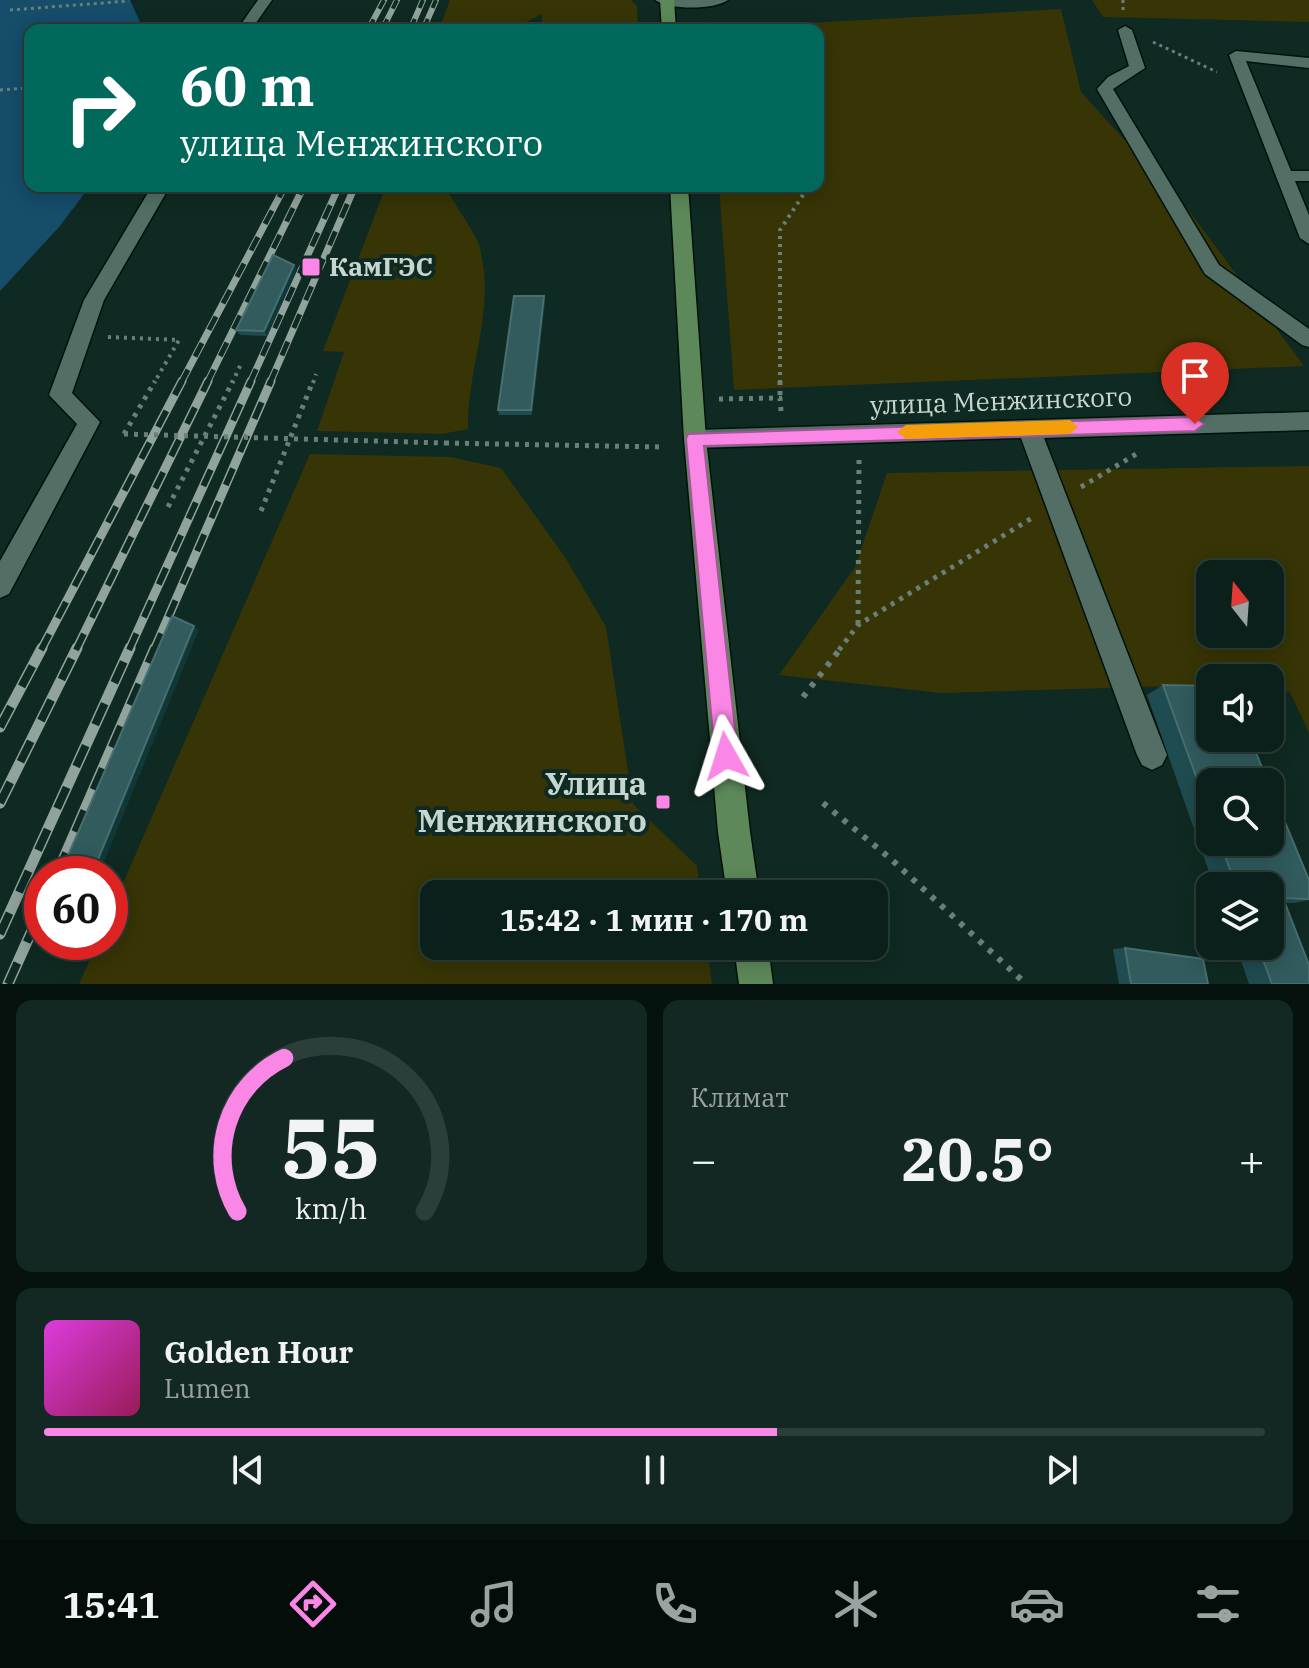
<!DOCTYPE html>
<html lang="ru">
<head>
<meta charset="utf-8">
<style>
	:root { --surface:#0b201a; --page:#142823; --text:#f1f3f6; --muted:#9aa3a2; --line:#2b3e39; --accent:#fa87e6 }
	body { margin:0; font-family:"IBM Plex Serif",serif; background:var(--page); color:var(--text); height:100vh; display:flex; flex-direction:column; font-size:30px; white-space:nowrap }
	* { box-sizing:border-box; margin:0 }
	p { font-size:26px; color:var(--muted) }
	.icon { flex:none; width:44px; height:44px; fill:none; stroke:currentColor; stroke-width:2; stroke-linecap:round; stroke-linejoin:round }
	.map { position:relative; height:984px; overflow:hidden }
	.details { display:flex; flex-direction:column; gap:16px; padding:16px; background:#06120e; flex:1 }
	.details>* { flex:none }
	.guide { position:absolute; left:24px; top:24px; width:800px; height:168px; border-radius:16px; box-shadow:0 4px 20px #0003,0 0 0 2px var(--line); background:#00695c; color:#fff; overflow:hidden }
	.needle { width:52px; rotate:343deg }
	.buttons { position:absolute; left:1196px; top:560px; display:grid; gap:16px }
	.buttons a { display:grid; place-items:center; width:88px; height:88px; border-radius:16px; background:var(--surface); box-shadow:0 4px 20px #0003,0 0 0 2px var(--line); font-size:40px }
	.speed { position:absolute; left:24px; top:856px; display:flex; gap:16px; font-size:40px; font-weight:700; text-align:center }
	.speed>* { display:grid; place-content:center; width:104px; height:104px; border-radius:50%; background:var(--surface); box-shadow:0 4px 20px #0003,0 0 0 2px var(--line); line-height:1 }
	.speed .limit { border:12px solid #d22; background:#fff; color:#111 }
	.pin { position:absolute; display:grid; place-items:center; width:68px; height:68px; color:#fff; margin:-82px -34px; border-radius:50% 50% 50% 0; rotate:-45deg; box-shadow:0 0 8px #0007 }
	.pin .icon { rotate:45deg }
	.me { position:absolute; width:88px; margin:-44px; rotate:354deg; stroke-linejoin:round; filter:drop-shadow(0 0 6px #0008) }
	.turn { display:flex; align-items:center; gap:28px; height:168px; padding:0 24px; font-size:36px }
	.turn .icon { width:104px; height:104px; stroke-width:2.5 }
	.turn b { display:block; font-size:56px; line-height:68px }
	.big { font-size:60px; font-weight:700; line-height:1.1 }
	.details .tile { flex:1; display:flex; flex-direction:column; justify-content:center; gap:12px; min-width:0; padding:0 28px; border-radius:16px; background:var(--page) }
	.details .dial { align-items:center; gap:0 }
	.dial svg { height:208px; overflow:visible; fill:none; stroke:var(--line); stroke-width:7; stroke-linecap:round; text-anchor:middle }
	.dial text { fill:var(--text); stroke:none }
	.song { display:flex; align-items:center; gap:24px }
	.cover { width:96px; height:96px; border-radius:12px; background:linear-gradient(135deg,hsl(300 70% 55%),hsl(330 70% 35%)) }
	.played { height:8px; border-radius:4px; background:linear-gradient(90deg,var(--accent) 60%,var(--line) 60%) }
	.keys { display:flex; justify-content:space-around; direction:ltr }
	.heat { display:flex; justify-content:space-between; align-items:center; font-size:44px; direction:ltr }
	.details .tiles { flex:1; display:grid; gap:16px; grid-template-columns:1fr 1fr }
	.tile:last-child { grid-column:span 2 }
	.trip { position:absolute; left:420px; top:880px; width:468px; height:80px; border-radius:16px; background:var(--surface); box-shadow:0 4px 20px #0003,0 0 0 2px var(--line); font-weight:700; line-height:80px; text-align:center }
	.tabs { display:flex; height:128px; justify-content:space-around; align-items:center; background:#040d0a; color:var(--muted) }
	.tabs .icon { width:56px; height:56px }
	.tabs .selected { color:var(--accent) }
	.tabs b { font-size:36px; color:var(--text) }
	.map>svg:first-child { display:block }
	.green { fill:#373405; fill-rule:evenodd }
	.water { fill:#154d6b }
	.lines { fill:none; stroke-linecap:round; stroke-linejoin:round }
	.minor-casing { stroke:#00120b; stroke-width:3 }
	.major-casing { stroke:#00120b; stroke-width:3 }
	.path-far3 { stroke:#6a7f78; stroke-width:3; stroke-dasharray:3 4; stroke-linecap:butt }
	.path-far2 { stroke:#6a7f78; stroke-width:4; stroke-dasharray:3 5; stroke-linecap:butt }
	.path-far1 { stroke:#6a7f78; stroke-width:5; stroke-dasharray:4 6; stroke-linecap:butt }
	.path { stroke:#6a7f78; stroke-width:6; stroke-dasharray:5 8; stroke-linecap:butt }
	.minor { fill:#536f65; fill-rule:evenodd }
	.major { fill:#5d895a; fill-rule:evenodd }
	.rail-far3-casing { stroke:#90a39c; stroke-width:6 }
	.rail-far2-casing { stroke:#90a39c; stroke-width:7 }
	.rail-far1-casing { stroke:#90a39c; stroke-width:9 }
	.rail-casing { stroke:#90a39c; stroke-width:11 }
	.rail-far3 { stroke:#0f2a22; stroke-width:4; stroke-dasharray:12; stroke-linecap:butt }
	.rail-far2 { stroke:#0f2a22; stroke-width:5; stroke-dasharray:15; stroke-linecap:butt }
	.rail-far1 { stroke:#0f2a22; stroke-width:6; stroke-dasharray:18; stroke-linecap:butt }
	.rail { stroke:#0f2a22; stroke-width:8; stroke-dasharray:23; stroke-linecap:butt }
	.path-bridge { stroke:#6a7f78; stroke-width:5; stroke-dasharray:4 6; stroke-linecap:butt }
	.wall { fill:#1f4c50 }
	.shaded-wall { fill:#113838 }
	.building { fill:#315b5d; stroke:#486e6f; stroke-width:2 }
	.route { fill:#fa87e6; stroke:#a25896; stroke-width:2 }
	.slow { fill:#f59e0b }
	.poi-dot { fill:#fa87e6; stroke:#0f2a22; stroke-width:3 }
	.labels { text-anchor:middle; stroke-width:8; stroke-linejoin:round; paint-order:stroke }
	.poi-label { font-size:26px; font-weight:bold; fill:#c7d6d0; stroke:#0f2a22; text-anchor:start }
	.street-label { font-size:26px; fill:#c7d6d0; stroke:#0f2a22 }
	.near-poi-label { font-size:32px; font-weight:bold; fill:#c7d6d0; stroke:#0f2a22; text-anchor:end }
</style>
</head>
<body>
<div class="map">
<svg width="1309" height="984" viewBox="0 0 1309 984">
	<rect width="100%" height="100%" fill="#0f2a22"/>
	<path class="green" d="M450,0H631L637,6L638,30H535L542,23V14L510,30H439Z
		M1092,0H1309V22L1103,17Z
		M1061,9L1081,92L1190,212L1304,366L734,390L719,186H818V30L700,29Z
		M386,186H445C453,203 475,232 479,245C497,307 467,367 468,429L442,434L317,431L344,352L323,351Z
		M310,454L450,457L501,468L565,557L606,627L633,804L697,866L701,894H434V946H707L712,984H79L98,942H110V913Z
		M1309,466V733L1290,692L1270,690V678H1210V685L941,693L779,675L855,567L887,473ZM1210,574H1270V634H1210Z"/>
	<path class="water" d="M0,0H130L140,22L137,30H30V186H90L59,227L0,291Z"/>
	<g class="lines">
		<g class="minor-casing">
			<path id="minor" d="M258,0H272L251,30H237Z
				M655,0H728C714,10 669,10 655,0Z
				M1125,26L1132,30L1145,68L1113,89L1219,265L1309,329V347L1302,345L1205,274L1097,89L1108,77L1129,66L1118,30Z
				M1236,51L1309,58V68L1246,61L1291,171H1309V181H1295L1309,215V244L1300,238L1229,55Z
				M152,186H170L104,300L72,393L100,422L9,594L0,598V561L77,424L49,395L84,300Z
				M1309,412V430L1044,438L1167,755L1162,765L1152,770L1142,765L1137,755L1021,438L695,448L687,445L684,439L687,433L695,430Z"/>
		</g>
		<g class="major-casing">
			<path id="major" d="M660,0H674L676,30H662Z
				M670,186H688L706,439L750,832L759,894H727L718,832L684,439Z
				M734,946H768L773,984H739Z"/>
		</g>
		<path class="path-far3" d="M1123,0V14
			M10,10L129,1
			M708,23L722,30
			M1153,42L1217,72
			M0,90L30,88"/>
		<path class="path-far2" d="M108,337L179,340L154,383
			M232,383L241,364
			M313,383L316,374
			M780,383V230L809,186"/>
		<path class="path-far1" d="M780,381V398
			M719,399L780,398L781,411
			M124,434L155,381
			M445,443L662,447
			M1081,487L1138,453
			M168,507L233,381
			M261,511L313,381
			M858,624L859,458
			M839,650L858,625L1032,518"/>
		<path class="path" d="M803,697L841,648
			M823,803L891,859L1026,984"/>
		<use href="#minor" class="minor"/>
		<use href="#major" class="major"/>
		<g class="rail-far3-casing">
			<path id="rail-far3" d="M368,30L384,0
				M382,30L397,0
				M410,30L423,0
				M423,30L436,0"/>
		</g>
		<g class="rail-far2-casing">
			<path id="rail-far2" d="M181,383L285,186
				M207,383L304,186
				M250,383L339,186
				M270,383L355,186"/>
		</g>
		<g class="rail-far1-casing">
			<path id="rail-far1" d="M41,650L182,381
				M76,650L208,381
				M129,650L251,381
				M154,650L271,381"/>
		</g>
		<g class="rail-casing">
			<path id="rail" d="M0,727L42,648
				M0,803L77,648
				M57,874L155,648
				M0,934L130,648
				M8,984L42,908"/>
		</g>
		<use href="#rail-far3" class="rail-far3"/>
		<use href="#rail-far2" class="rail-far2"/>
		<use href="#rail-far1" class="rail-far1"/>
		<use href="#rail" class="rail"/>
		<path class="path-bridge" d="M124,434L445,443"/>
	</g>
	<path class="wall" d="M294,265L297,270L267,336L240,335L236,330Z
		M544,296L545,302L532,415H499L498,410Z
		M1163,685L1210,782V842H1270L1309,880V900L1294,903H1285L1309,984H1249L1236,946H1270V886H1214L1147,695Z
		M1125,948L1208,984H1119L1113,949Z"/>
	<path class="shaded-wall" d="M294,265L297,270L267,336L264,331Z
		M544,296L545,302L532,415L531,410Z
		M194,626L199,630L99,874H92Z"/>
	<path class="building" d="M273,255L294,265L264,331L236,330Z
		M514,296H544L531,410H498Z
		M172,616L194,626L92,874H60Z
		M1163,685L1210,686V738H1250L1268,782H1210V815Z
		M1270,786L1309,880V899L1283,898L1309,965V984H1272L1258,946H1270V886H1236L1220,842H1270Z
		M1125,948L1203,959L1208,984H1131Z"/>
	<path class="route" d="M1195,417L1204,424L1195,431L704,446L738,756L734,764L726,767L718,764L715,756L686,439L688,434Z"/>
	<path class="slow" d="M1070,420L1078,427L1070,434L906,439L897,432L906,425Z"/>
	<g class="poi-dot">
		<rect x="301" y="257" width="20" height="20" rx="4"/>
		<rect x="655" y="794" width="16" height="16" rx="4"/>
	</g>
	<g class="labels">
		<g class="poi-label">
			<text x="329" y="276">КамГЭС</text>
		</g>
		<g class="street-label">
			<text transform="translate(1001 401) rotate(-2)" y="9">улица Менжинского</text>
		</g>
		<g class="near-poi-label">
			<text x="647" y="795">Улица<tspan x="647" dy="37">Менжинского</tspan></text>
		</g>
	</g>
</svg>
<div class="buttons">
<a><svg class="needle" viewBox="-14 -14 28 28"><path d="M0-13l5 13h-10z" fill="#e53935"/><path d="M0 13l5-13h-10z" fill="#9aa3a2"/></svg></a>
<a><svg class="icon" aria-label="sound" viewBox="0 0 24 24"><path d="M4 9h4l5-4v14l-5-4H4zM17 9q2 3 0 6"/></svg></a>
<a><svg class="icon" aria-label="search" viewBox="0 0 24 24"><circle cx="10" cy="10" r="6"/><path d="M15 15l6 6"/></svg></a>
<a><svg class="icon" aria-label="layers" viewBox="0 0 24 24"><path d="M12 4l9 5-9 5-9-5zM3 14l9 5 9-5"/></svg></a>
</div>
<div class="speed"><div class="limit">60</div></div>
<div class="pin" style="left:1195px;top:424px;background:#d93025"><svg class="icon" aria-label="arrive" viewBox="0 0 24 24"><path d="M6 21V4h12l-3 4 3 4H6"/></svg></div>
<svg class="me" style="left:726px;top:756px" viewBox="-20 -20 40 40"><path d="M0-17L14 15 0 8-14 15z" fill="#fa87e6" stroke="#fff" stroke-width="4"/></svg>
<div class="trip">15:42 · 1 мин · 170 m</div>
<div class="guide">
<div class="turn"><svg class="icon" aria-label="right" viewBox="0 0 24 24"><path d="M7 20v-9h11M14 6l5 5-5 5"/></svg><div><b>60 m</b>улица Менжинского</div></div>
</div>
</div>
<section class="details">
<div class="tiles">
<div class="tile dial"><svg viewBox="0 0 100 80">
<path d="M14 69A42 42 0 1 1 86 69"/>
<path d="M14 69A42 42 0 0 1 32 10" stroke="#fa87e6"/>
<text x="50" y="56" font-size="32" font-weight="700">55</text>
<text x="50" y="72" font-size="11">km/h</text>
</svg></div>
<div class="tile"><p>Климат</p>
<div class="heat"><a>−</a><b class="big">20.5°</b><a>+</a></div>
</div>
<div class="tile">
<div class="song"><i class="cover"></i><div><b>Golden Hour</b><p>Lumen</p></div></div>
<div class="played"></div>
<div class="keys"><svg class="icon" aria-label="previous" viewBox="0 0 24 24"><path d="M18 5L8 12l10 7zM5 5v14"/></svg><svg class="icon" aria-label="pause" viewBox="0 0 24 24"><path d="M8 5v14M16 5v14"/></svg><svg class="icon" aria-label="next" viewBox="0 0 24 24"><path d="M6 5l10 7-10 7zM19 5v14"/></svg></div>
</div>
</div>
</section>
<nav class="tabs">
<b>15:41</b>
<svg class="icon selected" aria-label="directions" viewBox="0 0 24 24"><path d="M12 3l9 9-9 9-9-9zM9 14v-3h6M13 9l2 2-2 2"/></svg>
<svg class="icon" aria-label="music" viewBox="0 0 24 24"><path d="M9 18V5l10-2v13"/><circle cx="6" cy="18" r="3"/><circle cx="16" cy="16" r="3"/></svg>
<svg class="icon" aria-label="phone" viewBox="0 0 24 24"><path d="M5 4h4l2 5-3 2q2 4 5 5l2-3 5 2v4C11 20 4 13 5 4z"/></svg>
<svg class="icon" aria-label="climate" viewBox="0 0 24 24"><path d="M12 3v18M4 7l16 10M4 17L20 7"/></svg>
<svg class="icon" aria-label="car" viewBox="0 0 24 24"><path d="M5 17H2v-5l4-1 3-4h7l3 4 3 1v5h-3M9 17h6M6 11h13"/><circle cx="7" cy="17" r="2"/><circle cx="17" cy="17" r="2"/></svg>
<svg class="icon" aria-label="filters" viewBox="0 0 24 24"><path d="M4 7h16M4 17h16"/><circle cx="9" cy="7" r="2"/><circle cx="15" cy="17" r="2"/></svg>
</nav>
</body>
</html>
